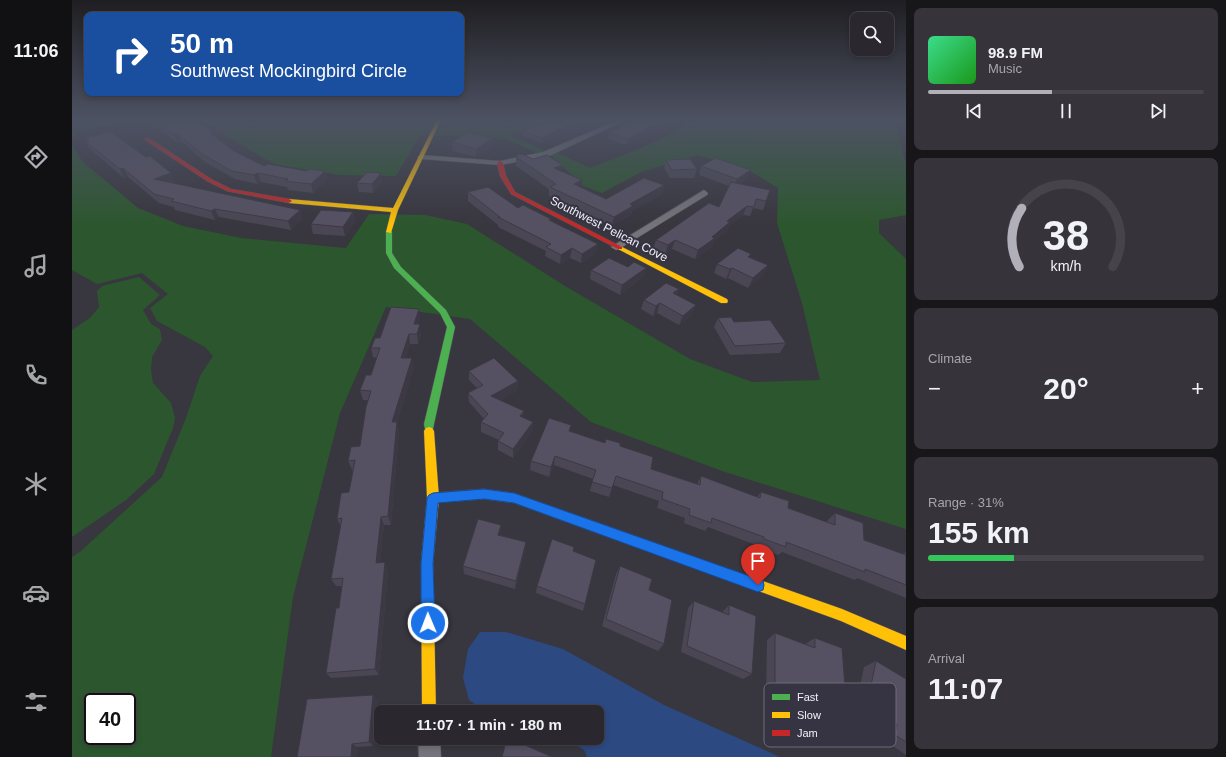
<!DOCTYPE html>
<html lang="en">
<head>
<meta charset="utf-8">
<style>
	:root { --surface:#2a282e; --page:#36343a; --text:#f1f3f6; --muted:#a5a6aa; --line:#46444a; --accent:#b1b0b8 }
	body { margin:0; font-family:Helvetica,sans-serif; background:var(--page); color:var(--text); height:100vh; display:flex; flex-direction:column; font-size:15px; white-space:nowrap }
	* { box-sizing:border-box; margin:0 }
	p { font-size:13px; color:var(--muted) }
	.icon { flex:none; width:22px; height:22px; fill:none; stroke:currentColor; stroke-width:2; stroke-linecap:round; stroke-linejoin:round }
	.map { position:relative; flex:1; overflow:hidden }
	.drawer { display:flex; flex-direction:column; gap:8px; padding:8px; background:#171619; width:320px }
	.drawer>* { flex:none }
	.banner { position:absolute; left:12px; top:12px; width:380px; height:84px; border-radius:8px; box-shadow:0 2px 6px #0003,0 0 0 1px var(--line); background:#1a4fa0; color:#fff; overflow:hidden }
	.buttons { position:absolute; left:778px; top:12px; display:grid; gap:8px }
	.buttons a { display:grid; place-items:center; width:44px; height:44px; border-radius:8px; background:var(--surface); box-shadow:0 2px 6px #0003,0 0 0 1px var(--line); font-size:20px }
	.speed { position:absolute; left:12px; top:693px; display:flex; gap:8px; font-size:20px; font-weight:700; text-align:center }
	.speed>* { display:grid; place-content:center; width:52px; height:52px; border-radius:50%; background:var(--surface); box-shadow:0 2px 6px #0003,0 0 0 1px var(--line); line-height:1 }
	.speed .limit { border:2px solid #111; border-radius:6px; background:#fff; color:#111 }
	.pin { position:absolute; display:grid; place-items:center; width:34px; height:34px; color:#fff; margin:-41px -17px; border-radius:50% 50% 50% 0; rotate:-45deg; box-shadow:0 0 4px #0007 }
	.pin .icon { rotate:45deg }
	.me { position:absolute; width:44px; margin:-22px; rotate:359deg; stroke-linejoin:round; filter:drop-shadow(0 0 3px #0008) }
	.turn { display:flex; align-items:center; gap:14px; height:84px; padding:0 20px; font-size:18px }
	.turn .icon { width:52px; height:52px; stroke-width:2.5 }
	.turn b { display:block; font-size:28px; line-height:34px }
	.big { font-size:30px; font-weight:600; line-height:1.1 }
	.drawer .tile { flex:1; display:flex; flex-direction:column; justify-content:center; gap:6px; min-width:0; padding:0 14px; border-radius:8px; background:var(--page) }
	.drawer .dial { align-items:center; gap:0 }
	.dial svg { height:104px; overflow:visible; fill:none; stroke:var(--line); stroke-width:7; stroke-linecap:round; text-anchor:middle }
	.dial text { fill:var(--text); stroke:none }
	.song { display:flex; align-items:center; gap:12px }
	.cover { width:48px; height:48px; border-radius:6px; background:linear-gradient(135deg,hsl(150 70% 55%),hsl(120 70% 35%)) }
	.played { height:4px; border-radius:2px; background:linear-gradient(90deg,var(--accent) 45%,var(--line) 45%) }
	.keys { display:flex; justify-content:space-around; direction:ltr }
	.heat { display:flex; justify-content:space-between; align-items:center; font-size:22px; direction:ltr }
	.charge { height:6px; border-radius:3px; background:linear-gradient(90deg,#34c759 31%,var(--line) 0) }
	.trip { position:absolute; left:302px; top:705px; width:230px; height:40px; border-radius:8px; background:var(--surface); box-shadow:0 2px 6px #0003,0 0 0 1px var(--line); font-weight:600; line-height:40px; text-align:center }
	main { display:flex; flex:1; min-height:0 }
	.dock { display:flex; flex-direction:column; width:72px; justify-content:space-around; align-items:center; background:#111012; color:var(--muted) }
	.dock .icon { width:28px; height:28px }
	.dock .on { color:var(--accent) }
	.dock b { font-size:18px; color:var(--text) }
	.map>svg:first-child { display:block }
	.green { fill:#2c572e; fill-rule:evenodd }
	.water { fill:#2d4981 }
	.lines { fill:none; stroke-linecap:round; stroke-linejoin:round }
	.street-casing { stroke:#57555c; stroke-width:1 }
	.fast-casing { stroke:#57555c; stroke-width:1 }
	.slow-casing { stroke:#57555c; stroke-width:1 }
	.jam-casing { stroke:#57555c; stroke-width:1 }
	.street { fill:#75747a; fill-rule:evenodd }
	.fast { fill:#4caf50; fill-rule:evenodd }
	.slow { fill:#ffc107; fill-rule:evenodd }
	.jam { fill:#c62828; fill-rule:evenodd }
	.wall { fill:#4a4654 }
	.shaded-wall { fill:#3c3945 }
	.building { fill:#565162; stroke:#3c3945 }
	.route { fill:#1a73e8; stroke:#114b97 }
	.labels { text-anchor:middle; stroke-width:4; stroke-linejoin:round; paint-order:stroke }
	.far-street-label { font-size:12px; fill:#f2f1fa; stroke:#363342 }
	.key { fill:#363342; stroke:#6e6c79; stroke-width:1 }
	.key-label { font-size:11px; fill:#f2f1fa }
</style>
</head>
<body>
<main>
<nav class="dock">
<b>11:06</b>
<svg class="icon on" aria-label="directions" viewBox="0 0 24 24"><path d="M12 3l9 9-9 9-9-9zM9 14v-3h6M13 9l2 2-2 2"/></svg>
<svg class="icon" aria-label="music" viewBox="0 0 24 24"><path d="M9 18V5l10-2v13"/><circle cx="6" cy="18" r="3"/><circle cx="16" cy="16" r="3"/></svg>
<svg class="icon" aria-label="phone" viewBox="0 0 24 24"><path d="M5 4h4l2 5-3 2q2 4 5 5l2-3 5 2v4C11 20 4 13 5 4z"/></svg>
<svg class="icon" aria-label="climate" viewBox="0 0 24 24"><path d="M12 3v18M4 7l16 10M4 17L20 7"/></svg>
<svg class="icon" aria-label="car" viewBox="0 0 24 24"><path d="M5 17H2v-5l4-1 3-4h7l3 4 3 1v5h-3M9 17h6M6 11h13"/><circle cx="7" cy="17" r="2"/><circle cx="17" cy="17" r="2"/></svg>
<svg class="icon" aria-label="filters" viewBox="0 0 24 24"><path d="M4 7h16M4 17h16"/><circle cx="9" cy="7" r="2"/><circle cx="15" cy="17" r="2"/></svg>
</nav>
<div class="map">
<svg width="834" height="757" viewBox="0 0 834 757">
	<rect width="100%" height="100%" fill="#38363e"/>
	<path class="green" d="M0,120H55L5,133L0,140Z
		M128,120H476L439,136L472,150L486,153L518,168C551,155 593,141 620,120H823L834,166V215L807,220V233L834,259V529L650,471L519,422L398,319L314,307L268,413L221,597L199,757H0V557L9,551L90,477L114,418L128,376L141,356L133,347L85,321L78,308L96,294L70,273L25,284L0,270V145L10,161L66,208L111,226L169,238L274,248L297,214L353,215L395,224L493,286L618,359L680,382L748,380L730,303L705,223L706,188L678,171L626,155L569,172L530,193L511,186L480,156L464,152L430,138L348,135L324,176L267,175L202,164ZM21,702H55V736H21Z
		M67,277L88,295L71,310L79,324L88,329L90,340L80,357L79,370L81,383L99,403L103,418L101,428L82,474L54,500L0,537V330L18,318L27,307L25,291L30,286Z"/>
	<path class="water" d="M408,632H434L491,649L592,705L708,757H515L512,750L493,738H525V712H414L397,700L391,678L396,649Z"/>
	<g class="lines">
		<g class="street-casing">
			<path id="street" d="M546,120H554L477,156L428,165L349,159L345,157L349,155L428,161L471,152Z
				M632,190L636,193L635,195L547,249L544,250L539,247Z
				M346,738H368L369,757H347Z"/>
		</g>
		<g class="fast-casing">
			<path id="fast" d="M317,230L320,232V253L329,267L374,310L383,327L362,424L360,434L357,435L354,434L352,424L375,327L368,313L322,268L314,253V232Z"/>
		</g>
		<g class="slow-casing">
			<path id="slow" d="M365,120H369L326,210L319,233L314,232L319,212L217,203L214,201L217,199L321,208Z
				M548,246L655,299L656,301L655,303H649L546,249L545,248Z
				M357,427L360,428L362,431L367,498L361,563L364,712H350L349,563L355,498L352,431L354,428Z
				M674,575L770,609L834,636V650L769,621L670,585L668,581L670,577Z"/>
		</g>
		<g class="jam-casing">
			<path id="jam" d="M73,138H77L139,179L159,189L217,199L220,201L217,203L155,191L135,181L73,140Z
				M428,161L431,163L434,176L443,192L550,247V249H546L439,194L428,176L425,163Z
				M412,489L442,493L674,575L678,577L680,581L678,585L674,587L442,503L412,499L361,503L357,501L355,498L357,495L361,493Z"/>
		</g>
		<use href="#street" class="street"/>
		<use href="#fast" class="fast"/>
		<use href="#slow" class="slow"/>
		<use href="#jam" class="jam"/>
	</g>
	<path class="wall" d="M78,120H121L140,131L142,136L162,151L192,166L235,171H253L255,179L241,193L216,190L215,187L189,182L185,184L163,179L133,162L109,141L105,142L81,126Z
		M480,120H526L507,127H505L470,143L451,136V131Z
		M563,120H600L587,130L585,129L554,145L536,139L537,133Z
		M14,138L74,157L99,173L103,181L100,183L231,219L219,230L147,217L143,220L103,210L102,207L87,203L56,177L52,178L18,149L13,141H16Z
		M380,142L421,147L404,157L381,151Z
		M444,157L491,165L490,172L509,188L534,199L592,185L590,194L560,211L559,215L540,226L477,196V189L444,166Z
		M594,160L625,169L622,178H598L592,168Z
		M629,166L676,178L668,184L694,201L691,210L681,208L678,216L671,215L657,226L655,231L641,242L640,247L623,259L600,249L593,254L581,249L584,240L647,207L657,186L627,175Z
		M310,182L301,193L287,192L285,183Z
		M396,192L479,219V221L524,253L509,263L498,258L488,264L473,256L474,251L426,227V225L396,201Z
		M281,212L283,222L273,236L241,234L239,224Z
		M678,257L696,265L691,275L676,288L656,278L654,279L642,273L645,264Z
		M556,267L574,268L571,277L548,295L518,279L519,270Z
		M607,289L605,295L620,315L607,325L585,313L581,316L569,309L572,300Z
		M646,318L662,322L714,343L708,353L658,355L642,327Z
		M348,319L346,324L349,334L346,344H338L334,358L342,368L325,422L327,431L319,525H312L308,563L316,570L307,675L259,678L254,673L267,608L270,586H264L259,579L269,527L265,519L277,492L281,470H280L276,461L288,446L296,400H291L288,390L299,375L305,358L301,357L299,348L308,338Z
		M397,371L446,381L445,391L428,400L452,411L451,417L461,422L460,431L441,458L426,450V441L427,440L409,432V422L412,419L397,402L396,393L405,388L397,380Z
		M498,431L533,443L548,446L579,469L625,484L629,476L685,497L689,492L716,508L754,522L763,513L792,540L831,554L834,552V598L785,578L783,580L710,552L706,555L684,547V545L636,527L633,531L612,523L613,518L585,508L587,501L541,485L537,497L518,491L521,479L482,465L477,477L458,470L459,461Z
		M429,525L428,535L454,542L453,550L443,589L392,574L391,566Z
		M501,551L513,604L511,611L464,593L465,586Z
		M548,566L577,590L592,644L586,651L530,626L544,574Z
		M622,601L650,612L657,605L680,674L671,679L609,652L616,608Z
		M703,633L733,644L743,638L776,725L764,729L735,718L734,707L694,690L695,640Z
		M804,661L834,679V755L809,738L811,728L783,710L792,667Z
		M305,700L301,746L285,747L284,757H225Z"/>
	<path class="shaded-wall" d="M514,120H526L507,127L508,122Z
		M594,120H600L587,130L588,124Z
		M505,121V127L470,143V138Z
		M586,123L585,129L554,145L556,139Z
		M140,131L143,139L137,132Z
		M105,133L109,141L105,142L102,134Z
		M421,138V147L404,157V149Z
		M491,165L490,174L482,168Z
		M51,168L56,177L52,178L48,169Z
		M679,170L676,178L662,188L665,179Z
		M253,171L255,179L241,193L239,184Z
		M99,173L103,181L86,187L82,179Z
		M186,173L189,182L185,184L182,175Z
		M309,173L310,182L301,193L300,184Z
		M510,180L509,189L502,184Z
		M592,185L590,194L560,211L559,215L540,226L542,217L558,204Z
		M675,206L671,215L657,226L655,231L641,242L640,247L623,259L626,250L655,221Z
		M143,209L147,217L143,220L139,211Z
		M228,210L231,219L219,230L216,221Z
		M281,212L283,222L273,236L271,227Z
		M603,240L600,249L593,254L596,245Z
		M526,244L524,253L509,263L510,254Z
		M500,248L498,258L488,264L489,255Z
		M696,265L691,275L676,288L681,278Z
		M574,268L571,277L548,295L550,285Z
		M660,268L656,278L654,279L658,269Z
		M607,289L603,299L601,293Z
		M588,303L585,313L581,316L584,306Z
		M624,305L620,315L607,325L611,316Z
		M347,309L348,319L343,333L342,324Z
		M348,324L349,334L346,344L345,334Z
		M337,334L338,344L331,368L329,358Z
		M340,358L342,368L325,422L327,431L319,525L316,516L320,422Z
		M446,381L445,391L419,406V396Z
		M452,411L451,421L448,416Z
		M461,422L460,431L441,458V449Z
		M483,456L482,465L477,477L479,467Z
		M309,517L312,525L307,571L304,563Z
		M429,525V533L426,543V535Z
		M454,542L453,550L443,589L444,581Z
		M313,562L316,570L307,675L303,669Z
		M301,695L305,700L301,746L297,742Z
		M280,744L285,747L284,757H279Z"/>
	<path class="building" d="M79,120H121L140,131L137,132L162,151L192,166L196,164L235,171L238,169L253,171L239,184L213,181L216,179L186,173L182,175L160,171L130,154L105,133L102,134Z
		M480,120H514L508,122L505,121L470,138L451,131Z
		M563,120H594L588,124L586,123L556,139L537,133Z
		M38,132L74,157L78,156L99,173L82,179L228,210L216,221L143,209L139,211L99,201L102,199L82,194L51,168L48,169L13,141H17L14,138Z
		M397,132L421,138L404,149L380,142Z
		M450,154L461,159L475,155L491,165L482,168L510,180L502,184L534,199L572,178L592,185L558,204L561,206L542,217L478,187L484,184L444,157L445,155Z
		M644,158L679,170L665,179L629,166Z
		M618,159L625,169L600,170L594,160Z
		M295,172L309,173L300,184L285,183Z
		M659,182L698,190L694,201L684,199L682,207L675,206L655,221L658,222L640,237L643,238L626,250L603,240L596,245L584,240L637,203L647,207Z
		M416,187L446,208L451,205L479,219L477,220L526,244L510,254L500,248L489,255L474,247L479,244L426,217H428L396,192Z
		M249,210L281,212L271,227L239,224Z
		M666,248L679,254L676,257L696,265L681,278L660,268L658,269L645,264Z
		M537,258L556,267L562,262L574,268L550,285L519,270Z
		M594,283L607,289L601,293L624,305L611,316L588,303L584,306L572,300Z
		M319,307L347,309L342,324H348L345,334H337L329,358H340L320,422H325L316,516L309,517L304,563L313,562L303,669L254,673L264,608H267L271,578L259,579L270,518L265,519L269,493L277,492L283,460L276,461L279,447L288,446L294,407L299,391L288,390L294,375H299L308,348H299L303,338H308Z
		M659,317L662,322L698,320L714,343L663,346L646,318Z
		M422,358L446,381L419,396L452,411L448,416L461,422L441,449L426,441L432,433L409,422L416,414L396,393L411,385L397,371Z
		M477,418L499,425L497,431L533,443L534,439L548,443V446L581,457L579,469L628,485L629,476L688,498L689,492L717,501L716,508L763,525V513L791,523L792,540L834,555V585L793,569V572L714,542V547L692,539V537L640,518L639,523L617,515L618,509L590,499L591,492L544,476L540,488L520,482L524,470L483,456L479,467L459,461Z
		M406,519L429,525L426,535L454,542L444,581L391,566Z
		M480,539L502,547L501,551L524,560L513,604L465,586Z
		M548,566L580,579L577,590L600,600L592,644L534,619Z
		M622,601L657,615V605L684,616L680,674L615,646Z
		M703,633L743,648V638L770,648L776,725L746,713L745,702L703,685Z
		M804,661L834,679V742L823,735L825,724L795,705Z
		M301,695L297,742L280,744L279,757H225L235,699Z
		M435,738H437L480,757H430Z"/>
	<linearGradient id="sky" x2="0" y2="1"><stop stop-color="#1f1e22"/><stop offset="0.53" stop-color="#4d5263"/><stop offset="1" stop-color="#4d5263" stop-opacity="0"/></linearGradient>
	<rect width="834" height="226" fill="url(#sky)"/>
	<path class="route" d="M412,489L442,493L686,579L691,581L692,585L691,590L686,592L442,503L412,499L366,503L361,564L363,623L361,628L356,630L351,628L349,623V564L355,498L357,495L361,493Z"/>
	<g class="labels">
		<g class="far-street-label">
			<text transform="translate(537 229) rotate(27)" y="4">Southwest Pelican Cove</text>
		</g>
	</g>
	<rect x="692" y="683" width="132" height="64" rx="6" class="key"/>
	<rect x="700" y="694" width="18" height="6" fill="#4caf50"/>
	<rect x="700" y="712" width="18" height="6" fill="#ffc107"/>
	<rect x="700" y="730" width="18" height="6" fill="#c62828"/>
	<g class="key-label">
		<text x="725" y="701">Fast</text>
		<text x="725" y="719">Slow</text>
		<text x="725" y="737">Jam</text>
	</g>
</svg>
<div class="buttons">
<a><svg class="icon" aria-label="search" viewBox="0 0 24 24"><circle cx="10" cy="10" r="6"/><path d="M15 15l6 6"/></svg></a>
</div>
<div class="speed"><div class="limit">40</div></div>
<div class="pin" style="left:686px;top:585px;background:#d93025"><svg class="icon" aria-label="arrive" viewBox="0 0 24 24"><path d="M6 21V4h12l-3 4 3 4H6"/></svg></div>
<svg class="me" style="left:356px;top:623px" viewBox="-20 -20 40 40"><circle r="17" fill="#1a73e8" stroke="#fff" stroke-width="3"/><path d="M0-11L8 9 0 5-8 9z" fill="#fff"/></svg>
<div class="trip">11:07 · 1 min · 180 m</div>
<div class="banner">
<div class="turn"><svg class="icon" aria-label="right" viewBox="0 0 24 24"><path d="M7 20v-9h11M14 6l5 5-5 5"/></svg><div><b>50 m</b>Southwest Mockingbird Circle</div></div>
</div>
</div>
<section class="drawer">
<div class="tile">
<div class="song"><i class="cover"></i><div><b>98.9 FM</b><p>Music</p></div></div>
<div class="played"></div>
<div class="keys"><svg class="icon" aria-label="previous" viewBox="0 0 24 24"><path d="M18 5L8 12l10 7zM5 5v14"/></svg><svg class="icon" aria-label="pause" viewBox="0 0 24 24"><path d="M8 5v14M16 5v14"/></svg><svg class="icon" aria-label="next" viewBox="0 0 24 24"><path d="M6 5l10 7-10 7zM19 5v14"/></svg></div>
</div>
<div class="tile dial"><svg viewBox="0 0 100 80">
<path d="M14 69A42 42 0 1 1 86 69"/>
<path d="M14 69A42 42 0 0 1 16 24" stroke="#b1b0b8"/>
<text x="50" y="56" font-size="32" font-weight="700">38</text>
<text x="50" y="72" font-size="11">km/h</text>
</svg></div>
<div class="tile"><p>Climate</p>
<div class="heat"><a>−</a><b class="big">20°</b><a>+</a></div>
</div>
<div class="tile"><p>Range · 31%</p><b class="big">155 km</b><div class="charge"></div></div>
<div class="tile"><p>Arrival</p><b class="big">11:07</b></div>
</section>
</main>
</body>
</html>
